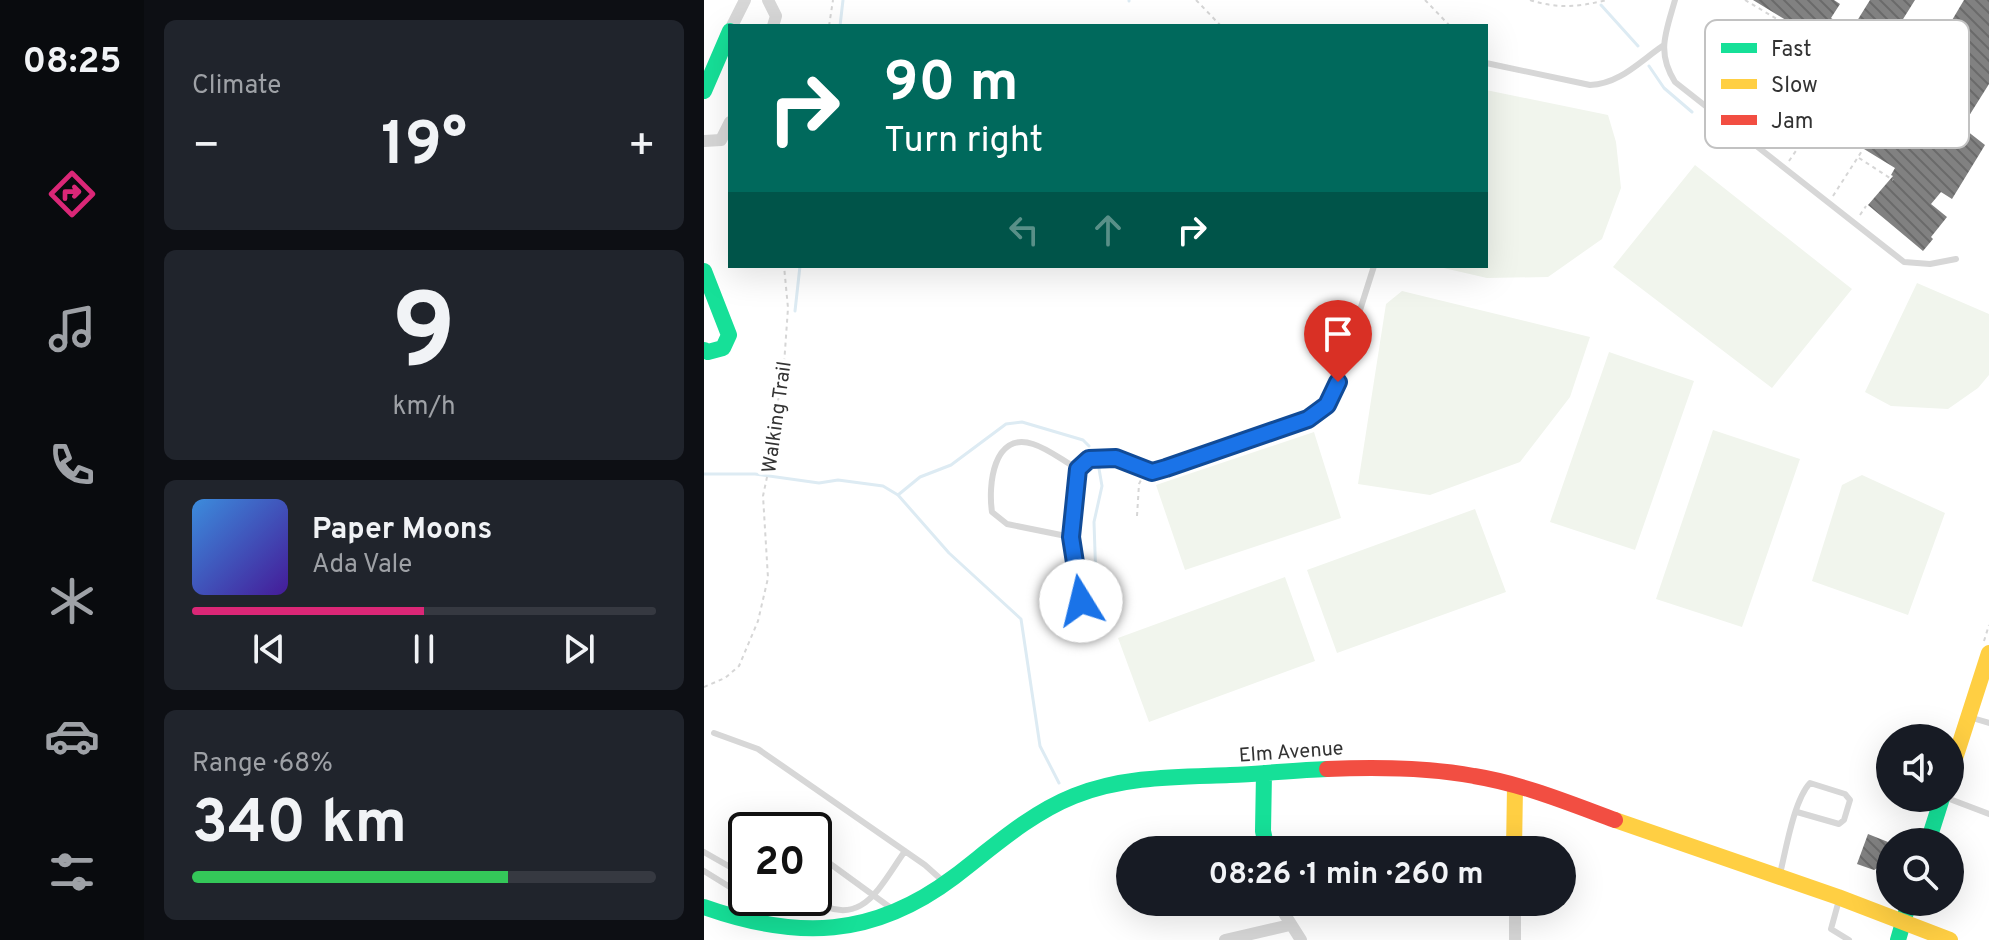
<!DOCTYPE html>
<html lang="en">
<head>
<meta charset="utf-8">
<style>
	:root { --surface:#171b24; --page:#20242c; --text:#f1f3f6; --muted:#9ea1a6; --line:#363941; --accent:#db2777 }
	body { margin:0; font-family:Overpass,sans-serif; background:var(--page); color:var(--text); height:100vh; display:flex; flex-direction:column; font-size:30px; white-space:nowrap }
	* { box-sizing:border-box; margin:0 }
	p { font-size:26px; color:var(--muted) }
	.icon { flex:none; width:44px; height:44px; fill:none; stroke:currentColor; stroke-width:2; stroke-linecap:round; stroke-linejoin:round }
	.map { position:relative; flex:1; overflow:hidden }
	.sheet { display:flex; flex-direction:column; gap:20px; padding:20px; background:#0d0f14; width:560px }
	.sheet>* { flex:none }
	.guide { position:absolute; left:24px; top:24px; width:760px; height:244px; border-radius:0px; box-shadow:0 8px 32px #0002; background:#00695c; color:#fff; overflow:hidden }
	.tools { position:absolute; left:1172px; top:724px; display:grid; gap:16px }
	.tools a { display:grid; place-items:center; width:88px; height:88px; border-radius:50%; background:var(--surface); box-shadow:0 8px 32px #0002; font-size:40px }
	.speed { position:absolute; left:24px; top:812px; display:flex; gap:16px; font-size:40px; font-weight:700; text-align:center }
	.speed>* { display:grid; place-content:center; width:104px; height:104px; border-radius:50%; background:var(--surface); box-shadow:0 8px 32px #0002; line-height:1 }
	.speed .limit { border:4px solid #111; border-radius:12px; background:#fff; color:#111 }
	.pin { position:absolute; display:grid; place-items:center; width:68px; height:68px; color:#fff; margin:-82px -34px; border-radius:50% 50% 50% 0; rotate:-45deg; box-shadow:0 0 8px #0007 }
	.pin .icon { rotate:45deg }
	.me { position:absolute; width:88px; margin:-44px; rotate:351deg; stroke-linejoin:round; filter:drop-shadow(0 0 6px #0008) }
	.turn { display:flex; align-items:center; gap:28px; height:168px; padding:0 24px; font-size:36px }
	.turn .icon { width:104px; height:104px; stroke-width:2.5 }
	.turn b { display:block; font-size:56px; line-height:68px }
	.lanes { display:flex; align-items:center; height:76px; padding:0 24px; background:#0003; justify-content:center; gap:40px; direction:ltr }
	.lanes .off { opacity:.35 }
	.big { font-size:60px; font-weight:700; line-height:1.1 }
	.sheet .card { flex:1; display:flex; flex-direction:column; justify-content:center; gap:12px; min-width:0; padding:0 28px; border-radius:12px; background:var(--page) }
	.sheet .dial { align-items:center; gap:0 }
	.dial b { font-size:104px; line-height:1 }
	.song { display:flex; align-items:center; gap:24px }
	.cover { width:96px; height:96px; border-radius:12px; background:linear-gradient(135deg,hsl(210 70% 55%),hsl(260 70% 35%)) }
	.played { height:8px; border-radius:4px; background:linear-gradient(90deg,var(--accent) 50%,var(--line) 50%) }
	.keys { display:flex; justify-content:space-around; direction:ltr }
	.heat { display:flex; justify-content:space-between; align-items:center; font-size:44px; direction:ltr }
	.charge { height:12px; border-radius:6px; background:linear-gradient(90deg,#34c759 68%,var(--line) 0) }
	.trip { position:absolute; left:412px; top:836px; width:460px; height:80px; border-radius:40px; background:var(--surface); box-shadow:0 8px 32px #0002; font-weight:700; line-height:80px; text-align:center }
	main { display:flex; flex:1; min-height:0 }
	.tabs { display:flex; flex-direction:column; width:144px; justify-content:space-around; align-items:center; background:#090b0e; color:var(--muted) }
	.tabs .icon { width:56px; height:56px }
	.tabs .on { color:var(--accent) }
	.tabs b { font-size:36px; color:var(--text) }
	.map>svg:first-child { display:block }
	.pitch { fill:#f1f5ed }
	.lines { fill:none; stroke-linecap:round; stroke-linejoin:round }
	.stream { stroke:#ddebf3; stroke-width:3 }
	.building { fill:url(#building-back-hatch) }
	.path { stroke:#d6d6d6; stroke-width:2; stroke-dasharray:4 4; stroke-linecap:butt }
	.lane { stroke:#d7d7d7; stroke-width:6 }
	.street { stroke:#d7d7d7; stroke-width:12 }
	.fast { stroke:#16e098; stroke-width:16 }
	.slow { stroke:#ffcf43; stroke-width:16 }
	.jam { stroke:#f24e42; stroke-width:16 }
	.route-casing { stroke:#114b97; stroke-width:20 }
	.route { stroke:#1a73e8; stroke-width:14 }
	.labels { text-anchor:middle; stroke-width:8; stroke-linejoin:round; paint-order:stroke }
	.street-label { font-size:20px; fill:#333; stroke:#fff }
	.key { fill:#fff; stroke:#c2c2c2; stroke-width:2 }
	.key-label { font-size:22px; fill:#333 }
</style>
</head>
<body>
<main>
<nav class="tabs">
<b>08:25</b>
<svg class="icon on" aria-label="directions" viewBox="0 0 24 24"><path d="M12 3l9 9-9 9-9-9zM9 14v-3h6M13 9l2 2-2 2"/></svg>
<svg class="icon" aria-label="music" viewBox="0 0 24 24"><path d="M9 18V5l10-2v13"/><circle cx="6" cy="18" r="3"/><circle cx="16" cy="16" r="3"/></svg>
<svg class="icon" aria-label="phone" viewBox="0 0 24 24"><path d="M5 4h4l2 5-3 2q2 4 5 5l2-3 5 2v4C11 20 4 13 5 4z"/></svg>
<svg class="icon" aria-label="climate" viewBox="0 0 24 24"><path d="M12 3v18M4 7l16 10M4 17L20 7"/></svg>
<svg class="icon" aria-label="car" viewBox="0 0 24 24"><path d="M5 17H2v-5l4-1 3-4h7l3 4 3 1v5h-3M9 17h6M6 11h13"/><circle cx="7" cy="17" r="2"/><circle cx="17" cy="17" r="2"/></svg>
<svg class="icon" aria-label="filters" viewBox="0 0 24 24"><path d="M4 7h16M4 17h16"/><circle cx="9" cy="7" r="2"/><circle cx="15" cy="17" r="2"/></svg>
</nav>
<section class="sheet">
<div class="card"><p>Climate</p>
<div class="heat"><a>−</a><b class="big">19°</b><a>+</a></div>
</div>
<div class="card dial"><b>9</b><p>km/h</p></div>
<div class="card">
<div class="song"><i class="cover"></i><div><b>Paper Moons</b><p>Ada Vale</p></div></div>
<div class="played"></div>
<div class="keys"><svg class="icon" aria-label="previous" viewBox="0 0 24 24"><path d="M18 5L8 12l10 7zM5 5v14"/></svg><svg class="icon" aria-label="pause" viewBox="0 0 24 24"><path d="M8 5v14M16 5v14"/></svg><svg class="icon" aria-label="next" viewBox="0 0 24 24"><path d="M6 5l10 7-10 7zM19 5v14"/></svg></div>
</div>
<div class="card"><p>Range · 68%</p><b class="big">340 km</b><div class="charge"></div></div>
</section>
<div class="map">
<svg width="1285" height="940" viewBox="0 0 1285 940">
	<defs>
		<pattern id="building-back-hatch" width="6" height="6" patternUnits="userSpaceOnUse" patternTransform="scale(2)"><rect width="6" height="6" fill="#818181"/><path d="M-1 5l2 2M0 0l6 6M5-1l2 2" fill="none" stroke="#6a6a6a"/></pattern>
	</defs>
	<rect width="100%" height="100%" fill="#fff"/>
	<path class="pitch" d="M782,90L904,115L912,142L917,188L898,239L844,277L783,278L731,266H782Z
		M991,165L1148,289L1068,388L909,267Z
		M1213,283L1285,314V375L1274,388L1244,409L1187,406L1161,392Z
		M698,291L886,337L866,397L816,462L726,495L654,484L682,304Z
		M905,352L990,381L931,550L846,522Z
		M1009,430L1096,459L1038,627L952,599Z
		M610,432L637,518L481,570L452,485Z
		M1158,475L1241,513L1204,615L1108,581L1138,485Z
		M771,509L802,592L633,653L603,570Z
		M581,577L611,661L445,722L414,638Z"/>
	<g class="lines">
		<path class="stream" d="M425,0V1
			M897,5L934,46
			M136,26L139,0
			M945,66L960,88L988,112
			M91,311L96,266
			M0,474H51L115,483L134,480L179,486L194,495L245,553L317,619L336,746L355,783
			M194,495L216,477L247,465L302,424L318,422L379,440L385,446
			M392,582L390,522L398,486L394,463
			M392,609L395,617"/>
	</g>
	<path class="building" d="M1049,0H1130L1136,4L1127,18L1133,22L1129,28L1143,37L1166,0H1211L1179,51L1183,53L1171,73L1178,77L1176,80L1203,96L1260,0H1285V84L1258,127L1281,145L1248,199L1237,192L1227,204L1243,217L1227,237L1229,239L1219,251L1164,205L1189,176L1187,175L1191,168L1160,149L1189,101L1144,70L1105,134L1101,132L1097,137L1065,117L1093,71L1098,74L1107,59L1100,54L1110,37Z
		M1164,834L1184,842L1175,867L1170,870L1153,864Z"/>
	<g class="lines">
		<path class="path" d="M492,0L517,26
			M721,0L746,26
			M826,0C854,9 874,7 903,0
			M1041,0L1108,40L1099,55L1102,58
			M125,26L129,0
			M1127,101L1170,128
			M1155,158L1189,180
			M1085,161L1100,139
			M1129,196L1181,115L1182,103L1205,67L1226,79
			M1156,215L1162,206
			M433,516L435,484L438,478
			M1280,641L1285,625
			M0,687L21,678L35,666L54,621L64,578L59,496L67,458L68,426L79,379L84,308L80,266"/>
		<path class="lane" d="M971,0C962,32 952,52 971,82L1200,262L1226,264L1252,259
			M782,63L886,85C916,84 936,61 960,45
			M374,469L385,459L400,458H412L448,472L604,419L623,405L629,395L670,266
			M367,537L374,469C359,461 345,449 329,444C289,431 284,486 288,512L303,524L367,537L377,601
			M1265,717L1285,723
			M10,733L54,749L221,865L240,882
			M1243,798L1285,814
			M0,852L42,876
			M110,852L191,911
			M0,871L42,897
			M1076,874C1082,849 1090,800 1106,783L1141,794L1146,800L1140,820L1135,824L1093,812
			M43,898L64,911
			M105,898C157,932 174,889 201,851
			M1135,900L1127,929L1145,940
			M58,924L71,898"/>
		<path class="street" d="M64,0L72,16L69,26
			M28,26L41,0
			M0,141L17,140L26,122
			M573,902L597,940
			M811,902V940
			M521,940L586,925"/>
		<path class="fast" d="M0,91L26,31
			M0,271L25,335L19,348L4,352L0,350
			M560,773L559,831L563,850
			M1224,842L1238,798
			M0,907C93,940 169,938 250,877C288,848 325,814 370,796C420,776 473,777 526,775C558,774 590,770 623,769
			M1194,940L1205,902"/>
		<path class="slow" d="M1246,774L1285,653
			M911,820L1134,897L1246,940
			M810,850L811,787"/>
		<path class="jam" d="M623,769C672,767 722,767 770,776C819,784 865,803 911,820"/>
	</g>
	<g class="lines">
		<g class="route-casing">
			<path id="route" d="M377,601L367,537L374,469L385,459L412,458L448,472L462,468L604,419L623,405L634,382"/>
		</g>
		<use href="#route" class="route"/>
	</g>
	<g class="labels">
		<g class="street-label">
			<text transform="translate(72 417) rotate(-82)" y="7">Walking Trail</text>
			<text transform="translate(587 751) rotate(-4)" y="7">Elm Avenue</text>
		</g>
	</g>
	<rect x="1001" y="20" width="264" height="128" rx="12" class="key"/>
	<rect x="1017" y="43" width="36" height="10" fill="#16e098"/>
	<rect x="1017" y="79" width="36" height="10" fill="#ffcf43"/>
	<rect x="1017" y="115" width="36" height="10" fill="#f24e42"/>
	<g class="key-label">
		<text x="1067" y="56">Fast</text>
		<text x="1067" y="92">Slow</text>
		<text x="1067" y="128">Jam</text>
	</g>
</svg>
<div class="tools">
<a><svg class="icon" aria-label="sound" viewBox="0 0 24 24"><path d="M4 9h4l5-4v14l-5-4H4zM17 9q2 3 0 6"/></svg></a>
<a><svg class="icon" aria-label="search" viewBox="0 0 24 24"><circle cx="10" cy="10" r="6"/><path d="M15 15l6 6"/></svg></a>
</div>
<div class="speed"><div class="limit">20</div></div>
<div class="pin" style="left:634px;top:382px;background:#d93025"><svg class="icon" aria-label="arrive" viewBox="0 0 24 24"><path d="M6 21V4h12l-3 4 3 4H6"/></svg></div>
<svg class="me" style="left:377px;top:601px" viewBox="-20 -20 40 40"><circle r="19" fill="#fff"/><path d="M0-13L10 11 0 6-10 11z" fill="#1a73e8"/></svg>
<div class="trip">08:26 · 1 min · 260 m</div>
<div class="guide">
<div class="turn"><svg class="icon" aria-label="right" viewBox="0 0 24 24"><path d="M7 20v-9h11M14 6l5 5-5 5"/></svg><div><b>90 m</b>Turn right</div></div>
<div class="lanes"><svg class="icon off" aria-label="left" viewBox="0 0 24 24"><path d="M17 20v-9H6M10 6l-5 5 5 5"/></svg><svg class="icon off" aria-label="ahead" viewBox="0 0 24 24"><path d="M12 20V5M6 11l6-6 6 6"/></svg><svg class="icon" aria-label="right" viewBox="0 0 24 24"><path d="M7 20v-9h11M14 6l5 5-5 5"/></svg></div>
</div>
</div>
</main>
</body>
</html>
